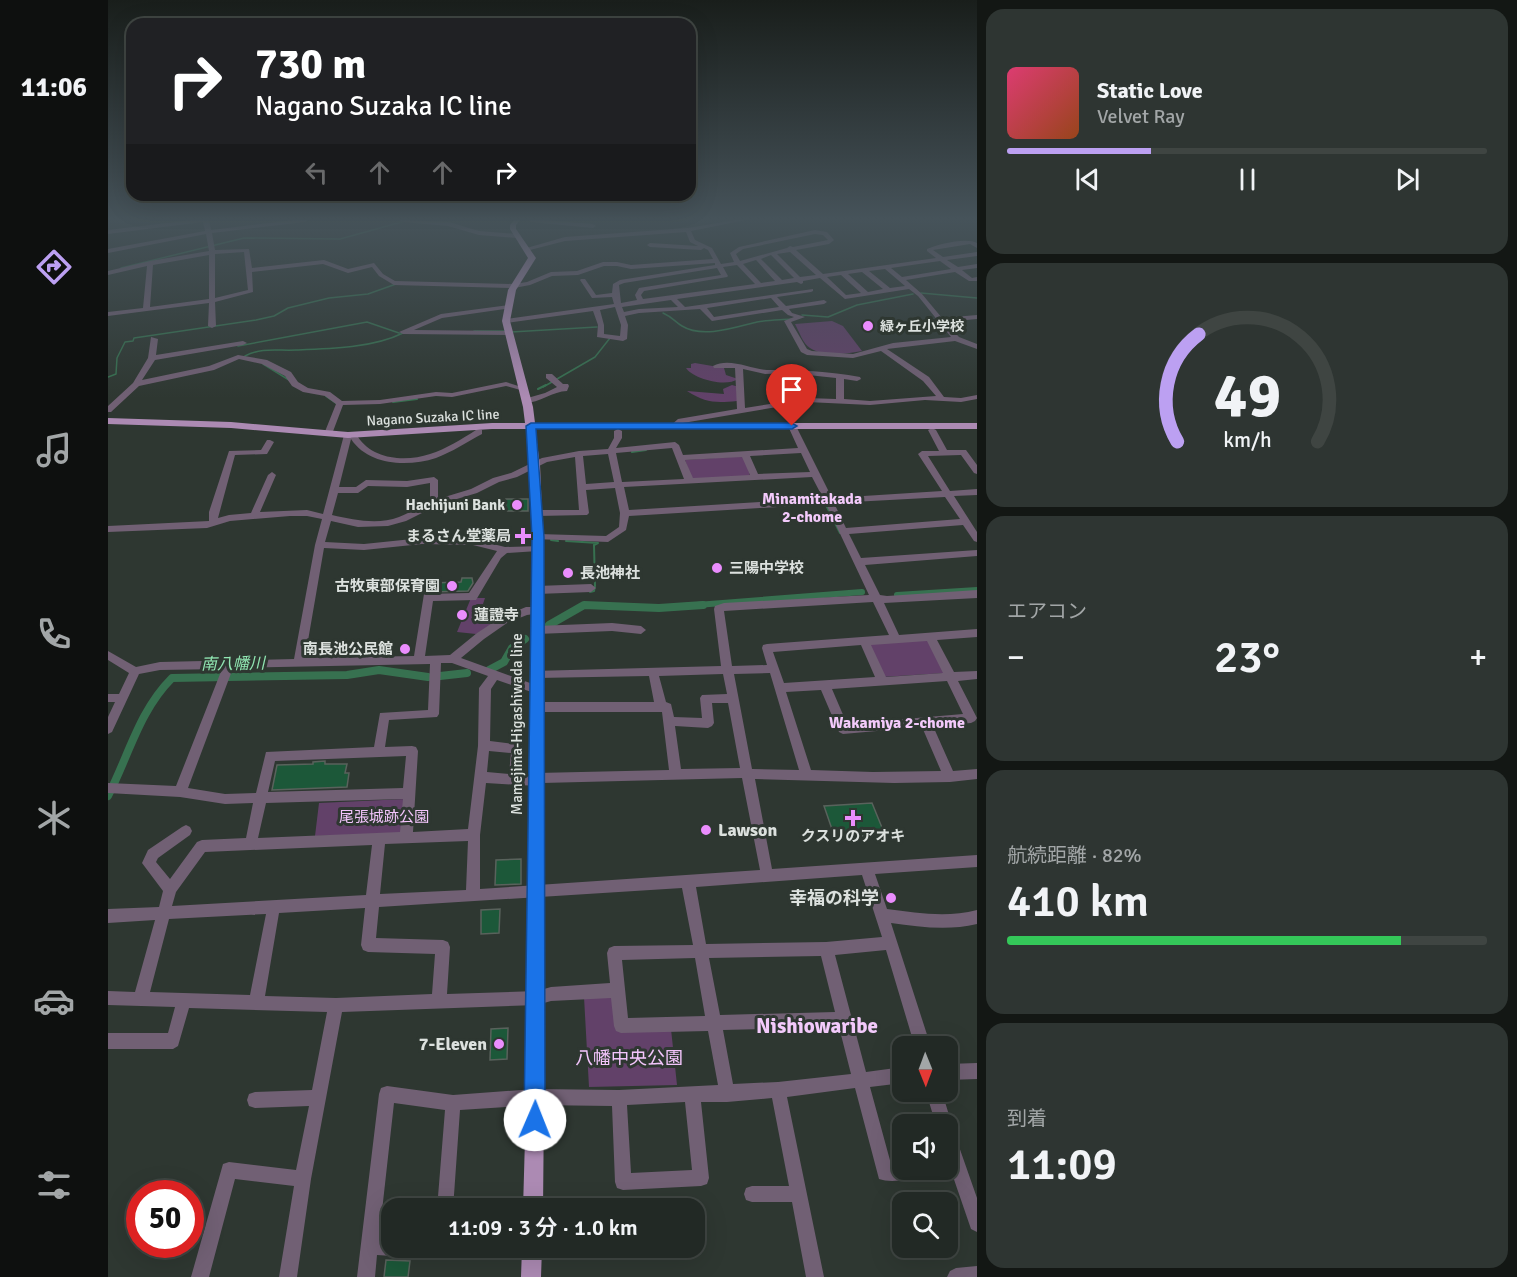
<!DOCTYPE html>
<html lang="ja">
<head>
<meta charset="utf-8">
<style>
	:root { --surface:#222925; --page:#2e3532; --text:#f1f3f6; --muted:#a2a6a7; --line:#3f4542; --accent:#bca0f2 }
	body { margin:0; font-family:Signika,"Noto Sans JP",sans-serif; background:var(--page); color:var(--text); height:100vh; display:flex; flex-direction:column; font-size:22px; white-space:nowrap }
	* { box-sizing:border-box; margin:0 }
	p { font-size:20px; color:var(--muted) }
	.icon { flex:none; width:33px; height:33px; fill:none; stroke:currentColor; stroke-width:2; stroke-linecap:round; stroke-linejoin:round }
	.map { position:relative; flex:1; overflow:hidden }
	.side { display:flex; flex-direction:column; gap:9px; padding:9px; background:#131714; width:540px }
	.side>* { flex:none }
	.banner { position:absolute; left:18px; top:18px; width:570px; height:183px; border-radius:18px; box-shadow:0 6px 24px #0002,0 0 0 2px var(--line); background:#202124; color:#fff; overflow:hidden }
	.needle { width:39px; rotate:179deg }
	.tools { position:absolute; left:784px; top:1036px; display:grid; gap:12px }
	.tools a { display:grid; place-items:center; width:66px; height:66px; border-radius:12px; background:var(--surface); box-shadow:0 6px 24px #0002,0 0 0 2px var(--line); font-size:30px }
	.speed { position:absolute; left:18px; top:1180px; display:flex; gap:12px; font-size:30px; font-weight:700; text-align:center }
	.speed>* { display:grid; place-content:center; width:78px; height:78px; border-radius:50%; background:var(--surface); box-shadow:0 6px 24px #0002,0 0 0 2px var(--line); line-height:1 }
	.speed .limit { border:9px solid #d22; background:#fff; color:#111 }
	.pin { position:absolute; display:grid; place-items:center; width:51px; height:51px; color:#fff; margin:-62px -26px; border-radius:50% 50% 50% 0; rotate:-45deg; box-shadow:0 0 6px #0007 }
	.pin .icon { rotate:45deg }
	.me { position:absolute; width:66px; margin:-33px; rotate:1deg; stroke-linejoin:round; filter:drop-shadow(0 0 4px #0008) }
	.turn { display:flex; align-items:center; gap:21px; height:126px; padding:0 30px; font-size:27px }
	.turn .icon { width:78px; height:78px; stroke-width:2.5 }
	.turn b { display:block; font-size:42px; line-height:51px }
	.lanes { display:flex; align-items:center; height:57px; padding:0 30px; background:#0003; justify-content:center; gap:30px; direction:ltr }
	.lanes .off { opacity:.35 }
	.big { font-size:45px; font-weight:600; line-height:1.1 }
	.side .tile { flex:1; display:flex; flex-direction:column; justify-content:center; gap:9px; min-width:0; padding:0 21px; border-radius:18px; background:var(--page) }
	.side .dial { align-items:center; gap:0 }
	.dial svg { height:156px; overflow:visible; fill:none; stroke:var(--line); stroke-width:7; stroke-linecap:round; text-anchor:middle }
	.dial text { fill:var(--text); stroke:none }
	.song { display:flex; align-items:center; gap:18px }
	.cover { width:72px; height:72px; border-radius:9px; background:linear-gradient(135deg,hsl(340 70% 55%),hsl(20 70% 35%)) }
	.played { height:6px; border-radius:3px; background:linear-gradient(90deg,var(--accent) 30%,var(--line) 30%) }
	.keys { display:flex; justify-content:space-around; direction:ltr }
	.heat { display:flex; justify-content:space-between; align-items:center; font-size:33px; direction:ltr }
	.charge { height:9px; border-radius:4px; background:linear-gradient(90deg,#34c759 82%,var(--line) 0) }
	.trip { position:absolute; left:273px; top:1198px; width:324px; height:60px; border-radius:18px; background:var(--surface); box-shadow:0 6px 24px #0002,0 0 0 2px var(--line); font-weight:600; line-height:60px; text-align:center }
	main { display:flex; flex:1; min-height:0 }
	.tabs { display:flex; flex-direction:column; width:108px; justify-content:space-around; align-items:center; background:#0e100f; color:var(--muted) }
	.tabs .icon { width:42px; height:42px }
	.tabs .selected { color:var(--accent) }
	.tabs b { font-size:27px; color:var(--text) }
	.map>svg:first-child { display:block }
	.green { fill:#624169 }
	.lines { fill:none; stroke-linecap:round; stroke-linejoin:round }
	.stream-far1 { stroke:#377150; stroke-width:1.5 }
	.stream { stroke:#377150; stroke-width:2 }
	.canal-far1 { stroke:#377150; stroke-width:6 }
	.canal { stroke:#377150; stroke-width:8 }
	.building { fill:#1c5839; stroke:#59625c; stroke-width:1.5 }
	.minor { fill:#716074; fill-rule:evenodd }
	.major { fill:#ac8ab3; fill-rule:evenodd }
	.route { fill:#1a73e8; stroke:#114b97; stroke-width:1.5 }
	.poi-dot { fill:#ea8dfd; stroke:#2e3731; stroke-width:2 }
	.labels { text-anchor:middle; stroke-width:6; stroke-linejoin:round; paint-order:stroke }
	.far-poi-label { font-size:14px; font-weight:bold; fill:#dce1de; stroke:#2e3731; text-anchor:start }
	.far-street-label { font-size:14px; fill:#dce1de; stroke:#2e3731 }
	.poi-label { font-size:15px; font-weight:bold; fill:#dce1de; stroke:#2e3731; text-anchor:end }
	.street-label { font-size:15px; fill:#dce1de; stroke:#2e3731 }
	.park-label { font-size:15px; fill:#f3c5fc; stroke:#2e3731 }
	.neighbourhood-label { font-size:16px; font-weight:bold; fill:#f3cafb; stroke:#2e3731 }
	.water-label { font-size:16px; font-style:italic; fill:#91e7b3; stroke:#2e3731 }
	.near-poi-label { font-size:18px; font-weight:bold; fill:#dce1de; stroke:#2e3731; text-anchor:end }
	.near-park-label { font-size:18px; fill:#f3c5fc; stroke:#2e3731 }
	.near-quarter-label { font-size:21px; font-weight:bold; fill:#f3cafb; stroke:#2e3731 }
</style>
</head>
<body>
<main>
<nav class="tabs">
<b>11:06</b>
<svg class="icon selected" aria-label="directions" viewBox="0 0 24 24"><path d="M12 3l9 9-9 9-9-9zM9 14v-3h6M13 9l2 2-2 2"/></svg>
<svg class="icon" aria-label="music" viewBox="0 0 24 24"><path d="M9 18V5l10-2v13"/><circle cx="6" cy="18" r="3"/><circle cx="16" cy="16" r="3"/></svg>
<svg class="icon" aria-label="phone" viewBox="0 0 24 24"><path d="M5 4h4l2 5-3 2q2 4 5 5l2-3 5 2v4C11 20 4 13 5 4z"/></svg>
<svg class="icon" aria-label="climate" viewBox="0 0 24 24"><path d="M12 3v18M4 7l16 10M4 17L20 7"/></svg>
<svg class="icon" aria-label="car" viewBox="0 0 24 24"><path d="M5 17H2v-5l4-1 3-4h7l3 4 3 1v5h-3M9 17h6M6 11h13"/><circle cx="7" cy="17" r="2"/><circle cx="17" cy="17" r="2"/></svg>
<svg class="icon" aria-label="filters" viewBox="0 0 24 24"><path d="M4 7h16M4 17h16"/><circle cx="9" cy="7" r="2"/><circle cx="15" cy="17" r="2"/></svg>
</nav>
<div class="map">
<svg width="869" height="1277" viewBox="0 0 869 1277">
	<rect width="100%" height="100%" fill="#2e3731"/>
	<path class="green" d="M724,321L735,326L754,351C739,354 715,357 702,348C695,344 691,331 687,324Z
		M587,363L616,368L618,375L630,379C617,388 584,378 578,368H583V364Z
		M624,385L631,387L629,401C607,403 598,403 579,391L616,394L615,389Z
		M637,456L642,476L586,479L583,477L577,460Z
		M363,598H377L372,613L396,617L368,634L349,632Z
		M820,639L837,673L774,677L759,643Z
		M297,799L294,833L207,836L211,803Z
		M476,997H507L510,1030L563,1029L569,1085L481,1087Z"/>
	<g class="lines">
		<path class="stream-far1" d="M13,268L136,238L232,239L301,220
			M813,293L869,298
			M555,313C566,318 567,322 574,326C595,339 628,327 649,322C660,320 672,320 683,319
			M694,315L720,317L749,305L805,294
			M366,331H396
			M403,332L489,327
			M130,346L259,322L291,333
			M137,356C154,347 170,351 188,350C221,349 265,348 295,333
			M155,364L181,380
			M0,377L8,374L9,358L17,342L25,341L26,338L148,320L166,316L180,308L221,298L260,294L288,284
			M449,379L487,357L502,338
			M435,387L444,382"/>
		<path class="stream" d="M430,389L438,385
			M218,396L228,403
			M285,402L309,399
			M524,452L538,450
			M713,504L718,505L732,533
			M443,540L450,541
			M458,541L490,543L486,545L487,586L486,591L482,592"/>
		<path class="canal-far1" d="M789,595L869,590
			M474,606H501
			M576,606L754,592"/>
		<path class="canal" d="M441,625L476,605L551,608L595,605
			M381,670L396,662L404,648L417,639
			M332,676L359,673
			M0,796C21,755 31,711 64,678L239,675L271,670L320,677"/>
	</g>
	<path class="building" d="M398,499H420V511H398Z
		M354,578H364L365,583L360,591L322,592L323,583L353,582Z
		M217,761V764H239L237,773H241L239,787L164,790L169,765L205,764V762Z
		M764,803L775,830L763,831L765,835L727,838L716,806Z
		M413,859V884L387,885L388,860Z
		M392,909L391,933L373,934V910Z
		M400,1028L399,1059L382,1060L383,1029Z
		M278,1260L302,1261L300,1277H276Z"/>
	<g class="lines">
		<path class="minor" d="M84,220H101L103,230L186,220H200L197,222L104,233L107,250L141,249L144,268L216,260L240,269L266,263L275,274L287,281L406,284L419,282L443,272L469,271L495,262H509L523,265L605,259L600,250L596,248L593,250L542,247L539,245L542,243L590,246L582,242L578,232L457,241L418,251L415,249L457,237L580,228L627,220H638L583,231L587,240L604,248L613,264L626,262L622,253L631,247L707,230L719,232L726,240L721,244L688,250L715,274L828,258L819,251V249C830,244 859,237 869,243V248L862,244L825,250L835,257L869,252V256L839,260L850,267L869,264V268L854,270L864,278L869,277V281H861L847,272L798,280L814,294L834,318L869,315V319L837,322L851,337L869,344V349L847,341L779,349L821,377L836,397L853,398L869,395V399L853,402L817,400L762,405L699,402L575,423L565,429L561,427L570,419L629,409L627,368H606L605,366C621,357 643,369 659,370C690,370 721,371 752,377L753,379L749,381L736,379V399L762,401L828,396L815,381L773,351L745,358L699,355L693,352L676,321L686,317L680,315L674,310L604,321L592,309L531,313L517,316L520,325L519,339L515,341L489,337L490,325L485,311L398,323L395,321L398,319L506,304L504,297L484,298L472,280L473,279H477L488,295L504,293L505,284L512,280L607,265V263L523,269L509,266H496L470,275L444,276L422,285L406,288L286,285L271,276L264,267L240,273L215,264L144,272L145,292L107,302L108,326L104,328L100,326L101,303L0,316V312L35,308L39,266L0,275V271L42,261L101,251L98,234L0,253V249L97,231L95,222L0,234V230ZM707,234L715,235L720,240L685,247L682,246L679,248L632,261L628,254L635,249ZM136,252L140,290L107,298V254ZM682,252L708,275L692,277L669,254ZM101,255V299L42,307L45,265ZM663,255L686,278L674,280L653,259ZM648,260L667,281L653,283L635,264ZM832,261L843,269L794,277L783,268ZM629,265L647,284L535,299L533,295L536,291L619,277L620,276L615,267ZM609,268L613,275L531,288L527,295L529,300L513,303L511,285L516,283ZM777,269L797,286L782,288L761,271ZM754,272L775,289L760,292L740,274ZM733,275L753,293L738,295L719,277ZM712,278L737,299L801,289L810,296L843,337L785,343L745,354L704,351L699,349L683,322L697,317L684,313L681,309L716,304L719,302L716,300L678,306L669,297L703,292L705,291V289L577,307L569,299L689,282L693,284L695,283V281ZM663,298L671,307L606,317L599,308ZM563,300L570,307L531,309L516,312L514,307ZM507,307L513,325L512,336L496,334V325L492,310ZM635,369L657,374L681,373L728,378V399L699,398L637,408Z
			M292,220L341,222L371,231L410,234L413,236L410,238L371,235L340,226L295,222Z
			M420,220H437L485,224L488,226L485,228L423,222Z
			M401,305L403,306V308L334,318L306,330L404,331V335H401L295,334L291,332L333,314Z
			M43,337L50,339L48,355L135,341L139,343L135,345L47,360L34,380L101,366L130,355L159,360L183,372L190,382L200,388L222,392L234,401L272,400L328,392L344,393L398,382L420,389L416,391L398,386L344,397L328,396L272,404L235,405L224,434L220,436L216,434L228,404L217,396L195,392L184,386L177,376L154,364L131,359L106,370L31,386L3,412H0V406L25,383L40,358Z
			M438,374H444L455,384H460L461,386L459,391C445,391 432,403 416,403V399L437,393L449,387L438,378Z
			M681,424H687L724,498L834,491L810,454L814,451H831L820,430L824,428L828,430L839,450H858L869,465V474L866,473L853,455L820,456L842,491L869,489V495L846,496L869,532V542L866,541L855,525L741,534L753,558L869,550V556L757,565L772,595L779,596L869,590V598L776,603L791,635L869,629V637L829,640L846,672L869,671V679L850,681L869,718L867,721L863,723L825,726L845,771L869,769V779L842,782L786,783L647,779L664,869L869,855V867L767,874L779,909C809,913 839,918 869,910V924C840,931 812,927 783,923L823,1047H807L778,950L727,955L758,1072L795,1067V1083L762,1087L783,1164L795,1163V1170H814L812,1176C801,1180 782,1183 771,1179L747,1088L679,1097L716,1277H698L684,1202H644L638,1200L636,1194L638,1188L644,1186H681L664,1098L619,1102H593L601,1178L599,1184L593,1186L515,1190L509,1188L507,1182L504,1106L427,1105L352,1110L345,1209H329L337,1110L286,1103L271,1238H284V1248H292L290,1253L284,1256L269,1255L267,1277H249L271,1094L273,1088L279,1086L345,1095L427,1089L511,1090L610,1085L600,1031L513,1033L508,1031L506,1026L503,998L443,1001L429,1005L234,1012L203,1179L189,1277H171L186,1186L127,1179L101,1277H83L115,1164L121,1162L188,1170L201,1106L147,1108L141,1106L139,1100L141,1094L147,1092L204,1090L219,1012L81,1008L70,1046L65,1049H0V1033H60L67,1007L0,1005V991L27,992L47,920L0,923V909L51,907L55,891L34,863L40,850L74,827L78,825L82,827L84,831L82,835L50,858L48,862L62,879L89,842L94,840L138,838L145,803L117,804L72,797L0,793V783L68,786L114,669L52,670L31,674L4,732L0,734V717L7,702H0V694H11L21,673L0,660V651L28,667L52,662L186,659L207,545L214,519L199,516H182L122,521L99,528L0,532V526L101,521V512L121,451L153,450L159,440H162L166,442L159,454L127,455L110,518L121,515L143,513L160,475L164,472L168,475L152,512L199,510L215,514L236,435L240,433L244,435L243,438L250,437C265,460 298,462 322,454C338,449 354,439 368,430H374V434C359,442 344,452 328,458C300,467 261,466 243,439L231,487H248L258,480L299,481L326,477L330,480V499L363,489L385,478L403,473L434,458L471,451L500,449L506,438V431L510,429L514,431V438L508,448L567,442L571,445L575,455L690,448L680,426ZM564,448L576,479L514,482L508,453ZM693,453L702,472L650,474L642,456ZM500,454L506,482L478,484L475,456ZM467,457L471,510H429L424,513L429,516L479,515L481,513L478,490L507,488L512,513L511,527L498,536L430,534L425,537L427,539L500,542L518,530L521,516L718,504L761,595L616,603L607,606L606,609L613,666L425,671L424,674L425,677L429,678L541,676L546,702H429L425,704L423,707L425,710L429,712H554L561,770L429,773L424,775H413L415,748L413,745L382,741L383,689L389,680L429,694L433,693L435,690L433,687L353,658L376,639L399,623L419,615L433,613L434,610L433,607H418L392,618L369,633L342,655L317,656L325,601L368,600L393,558L399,553L430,551L433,550L435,548L433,546L397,547L365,539L314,538L256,544L217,542L223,521L250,527L280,526L298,521L332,504L369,493L391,482L409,477L439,462ZM634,457L642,475L585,478L577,460ZM704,477L715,498L521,510L516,487ZM322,483V502C312,507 301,513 291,517C270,525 246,520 224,515L230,493H250L260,486L299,487ZM837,497L852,519L738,528L726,503ZM314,544L365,545L389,551L361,593L316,594L306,656L197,658L216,548L256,550ZM765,602L781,635L659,644L655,645L654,648L659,665L624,666L616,611ZM819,641L835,673L778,677L763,645ZM753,645L767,677L676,683L665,652ZM333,663H344L380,676L371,688L370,746L360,829L305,832L310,751L308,747L304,746L277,747L281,720L329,717L331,714ZM322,664L320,710L272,713L266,747L158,752L148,793L117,794L80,788L125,668ZM662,673L691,770L644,769L626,674ZM615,674L619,694L594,695L592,698L594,718L566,717L563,704L558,702L551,676ZM839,681L855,714L739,724L724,689ZM713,690L731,732L735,734L814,727L833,771L765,772L703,770L678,692ZM604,703H620L632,768L573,769L567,726L600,728L604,726L606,723ZM381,751L403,753L401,774L379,772ZM298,756L295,788L160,792L167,761ZM634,778L652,870L372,889V835L378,783L429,786L434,783ZM295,799L292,832L150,838L158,803ZM360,841L358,890L272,894L277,844ZM264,845L258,895L64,906L68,892L97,852ZM754,875L774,937L718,942L598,944L588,887ZM574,888L585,945L506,946L501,948L499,953L502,983L443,987L429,991L339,994L342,947L340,942L335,940L268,938L271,907ZM257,908L253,945L255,950L260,952L327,954L324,994L228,998L157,996L171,913ZM158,914L142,995L42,992L61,919ZM713,956L727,1012L612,1015L601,958ZM587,958L597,1016L520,1018L514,960ZM731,1027L743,1074L670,1082L625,1084L615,1030ZM577,1102L584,1170L523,1173L519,1105Z
			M483,584L488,588L483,592L429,594L424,590L429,586Z
			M504,623L533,626L538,630L533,634L504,631L429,634L424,630L429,626Z
			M869,1063V1079L840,1080V1064Z
			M818,1092H834L844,1125L842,1131L846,1132L848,1138L869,1198V1232L863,1229L840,1162V1125H828Z
			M869,1266V1277H839L842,1271L848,1268Z"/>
		<path class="major" d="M406,220H412L408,225V229L428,258L408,290L402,321L425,407L427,423H869V429H427L432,465L435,537L437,998L435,1209H415L421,998L425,537L422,465L418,429H384L240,438L123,428L0,424V418L123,422L240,432L384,423H417L415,407L394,321L400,290L420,258L402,229V225Z
			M414,1248H434L433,1277H413Z"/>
	</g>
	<linearGradient id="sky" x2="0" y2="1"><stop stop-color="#191e1b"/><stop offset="0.55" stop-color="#46535a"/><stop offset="1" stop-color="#46535a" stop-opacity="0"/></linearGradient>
	<rect width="869" height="398" fill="url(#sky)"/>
	<path class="route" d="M423,423H684L689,426L684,429H428L436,537L437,1120L434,1127L427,1130L419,1127L416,1120L424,537L418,426Z"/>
	<g class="poi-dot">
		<circle cx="760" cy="326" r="6"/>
		<circle cx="409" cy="505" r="6"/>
		<path d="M412 527h6v6h6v6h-6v6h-6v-6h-6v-6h6z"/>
		<circle cx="609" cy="568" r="6"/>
		<circle cx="460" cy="573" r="6"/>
		<circle cx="344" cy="586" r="6"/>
		<circle cx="354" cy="615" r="6"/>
		<circle cx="297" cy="649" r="6"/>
		<path d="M742 809h6v6h6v6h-6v6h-6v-6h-6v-6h6z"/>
		<circle cx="598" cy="830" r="6"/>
		<circle cx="783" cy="898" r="6"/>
		<circle cx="391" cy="1044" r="6"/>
	</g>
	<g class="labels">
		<g class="far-poi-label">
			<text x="772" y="331">緑ヶ丘小学校</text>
		</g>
		<g class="far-street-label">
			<text transform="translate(325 417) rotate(-3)" y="5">Nagano Suzaka IC line</text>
		</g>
		<g class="poi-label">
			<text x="397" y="510">Hachijuni Bank</text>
			<text x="403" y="541">まるさん堂薬局</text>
			<text x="621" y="573" text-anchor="start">三陽中学校</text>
			<text x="472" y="578" text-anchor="start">長池神社</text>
			<text x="332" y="591">古牧東部保育園</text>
			<text x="366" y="620" text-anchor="start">蓮證寺</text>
			<text x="285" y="654">南長池公民館</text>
			<text x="745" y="841" text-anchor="middle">クスリのアオキ</text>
		</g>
		<g class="street-label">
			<text transform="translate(409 724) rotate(-90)" y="5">Mamejima-Higashiwada line</text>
		</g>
		<g class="park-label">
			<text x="276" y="822">尾張城跡公園</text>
		</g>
		<g class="neighbourhood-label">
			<text x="704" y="504">Minamitakada<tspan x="704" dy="18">2-chome</tspan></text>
			<text x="789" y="728">Wakamiya 2-chome</text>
		</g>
		<g class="water-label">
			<text transform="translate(125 663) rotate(-1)" y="6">南八幡川</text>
		</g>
		<g class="near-poi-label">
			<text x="610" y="836" text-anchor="start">Lawson</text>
			<text x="771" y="904">幸福の科学</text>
			<text x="379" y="1050">7-Eleven</text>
		</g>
		<g class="near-park-label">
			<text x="521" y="1064">八幡中央公園</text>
		</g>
		<g class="near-quarter-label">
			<text x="709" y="1033">Nishiowaribe</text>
		</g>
	</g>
</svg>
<div class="tools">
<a><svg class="needle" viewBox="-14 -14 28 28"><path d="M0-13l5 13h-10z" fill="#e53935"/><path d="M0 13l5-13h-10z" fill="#a2a6a7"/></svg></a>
<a><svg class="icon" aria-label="sound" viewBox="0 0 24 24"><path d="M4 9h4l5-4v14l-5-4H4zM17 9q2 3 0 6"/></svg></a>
<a><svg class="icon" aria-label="search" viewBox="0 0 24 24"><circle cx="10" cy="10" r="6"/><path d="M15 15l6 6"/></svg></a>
</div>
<div class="speed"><div class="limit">50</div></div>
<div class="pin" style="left:684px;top:426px;background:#d93025"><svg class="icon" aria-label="arrive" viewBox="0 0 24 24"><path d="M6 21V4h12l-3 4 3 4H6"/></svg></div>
<svg class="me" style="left:427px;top:1120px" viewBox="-20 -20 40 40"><circle r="19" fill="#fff"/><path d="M0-13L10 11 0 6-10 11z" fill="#1a73e8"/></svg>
<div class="trip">11:09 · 3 分 · 1.0 km</div>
<div class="banner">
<div class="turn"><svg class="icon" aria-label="right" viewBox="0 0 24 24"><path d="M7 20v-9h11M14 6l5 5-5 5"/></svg><div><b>730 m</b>Nagano Suzaka IC line</div></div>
<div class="lanes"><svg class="icon off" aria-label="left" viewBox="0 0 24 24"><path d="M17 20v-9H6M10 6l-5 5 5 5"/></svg><svg class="icon off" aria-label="ahead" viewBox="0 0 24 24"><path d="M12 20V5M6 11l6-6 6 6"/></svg><svg class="icon off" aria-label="ahead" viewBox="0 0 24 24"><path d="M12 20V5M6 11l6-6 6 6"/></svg><svg class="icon" aria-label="right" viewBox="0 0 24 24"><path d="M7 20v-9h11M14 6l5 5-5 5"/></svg></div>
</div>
</div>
<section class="side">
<div class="tile">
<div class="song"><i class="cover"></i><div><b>Static Love</b><p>Velvet Ray</p></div></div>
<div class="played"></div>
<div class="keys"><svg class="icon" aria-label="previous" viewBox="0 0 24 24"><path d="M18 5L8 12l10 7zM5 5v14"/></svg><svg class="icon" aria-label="pause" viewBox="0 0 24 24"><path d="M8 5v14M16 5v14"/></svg><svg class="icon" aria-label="next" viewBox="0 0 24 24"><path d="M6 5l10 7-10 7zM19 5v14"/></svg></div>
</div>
<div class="tile dial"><svg viewBox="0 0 100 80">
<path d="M14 69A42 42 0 1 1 86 69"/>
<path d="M14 69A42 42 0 0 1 25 14" stroke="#bca0f2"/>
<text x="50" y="56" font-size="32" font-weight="700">49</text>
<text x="50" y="72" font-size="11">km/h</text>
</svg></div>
<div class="tile"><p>エアコン</p>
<div class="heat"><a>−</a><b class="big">23°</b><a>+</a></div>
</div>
<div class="tile"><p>航続距離 · 82%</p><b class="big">410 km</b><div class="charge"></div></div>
<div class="tile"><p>到着</p><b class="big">11:09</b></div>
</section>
</main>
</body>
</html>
